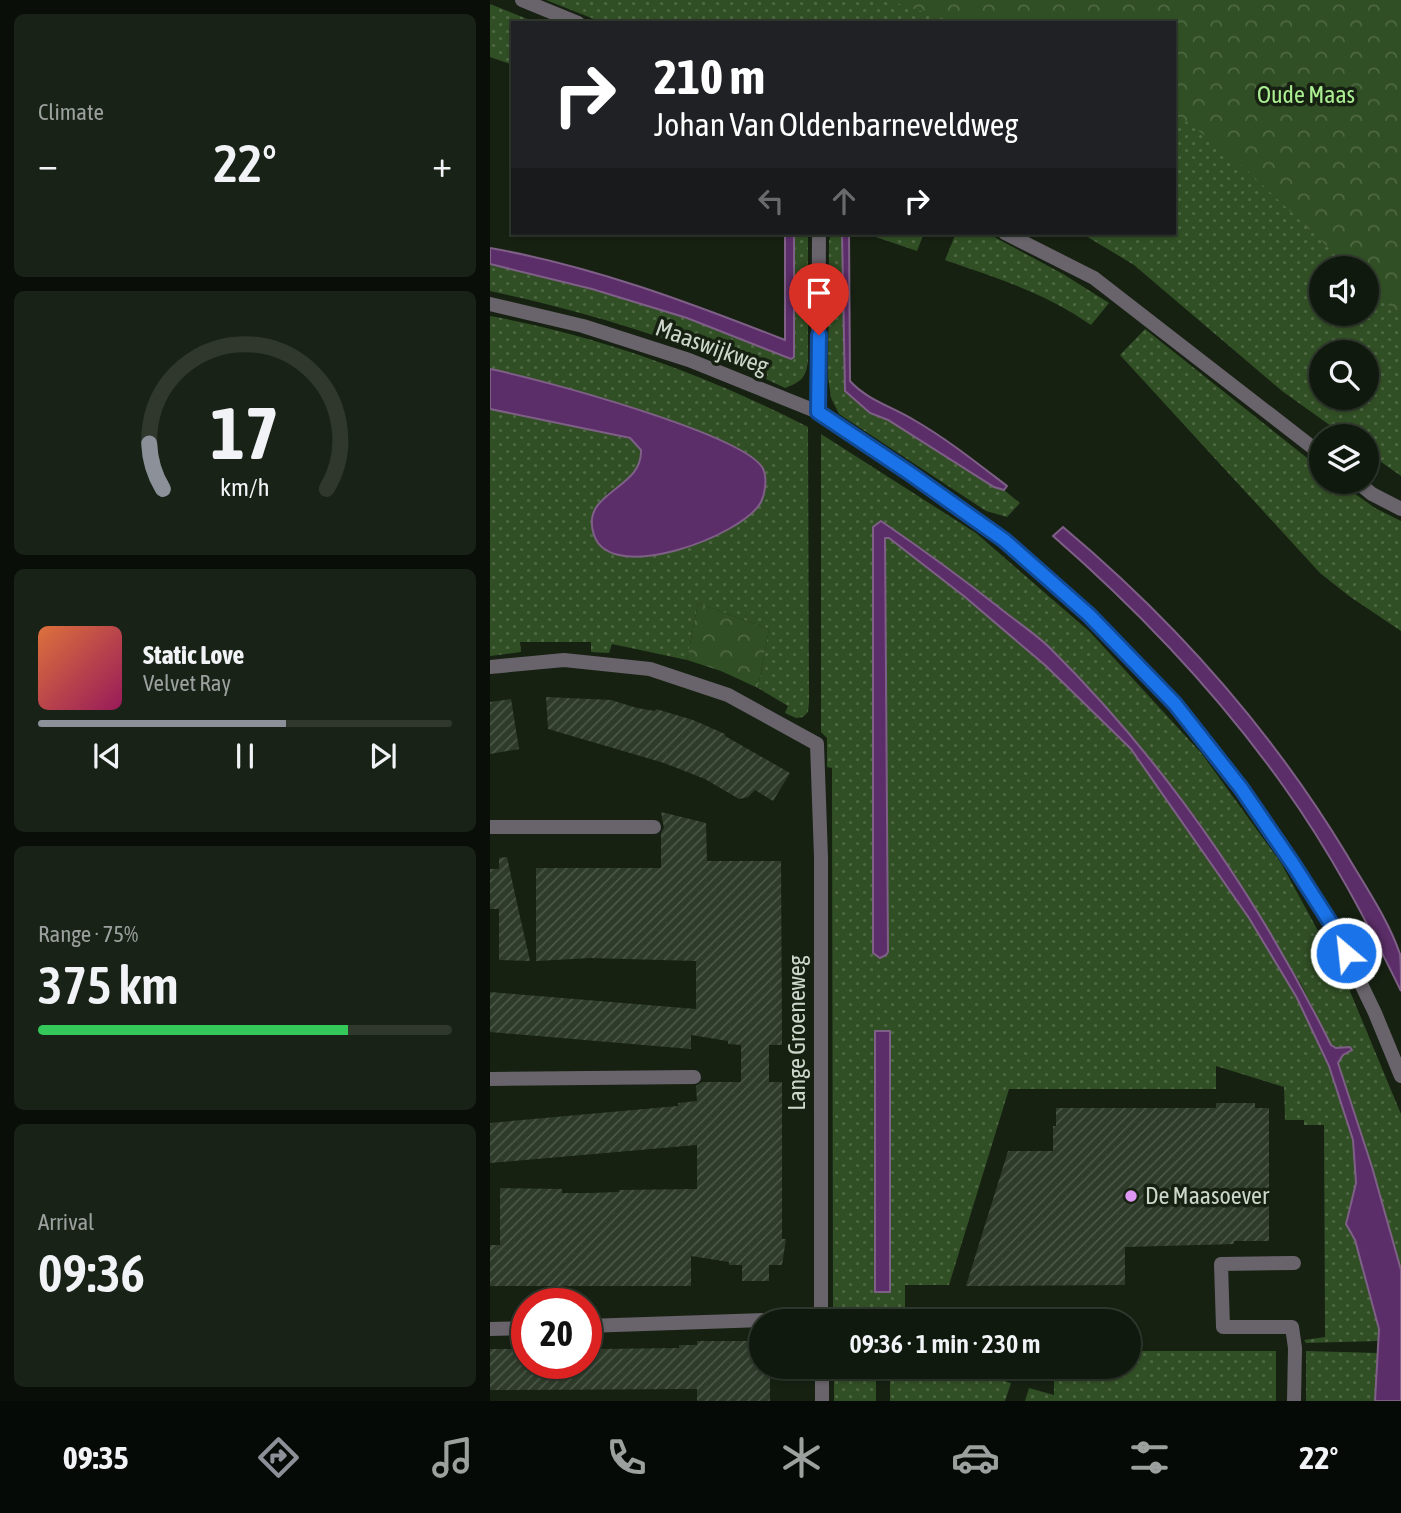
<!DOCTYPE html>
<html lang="en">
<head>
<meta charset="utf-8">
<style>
	:root { --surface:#10190e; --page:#192217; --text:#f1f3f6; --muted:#9ca09e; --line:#30382e; --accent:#8c9099 }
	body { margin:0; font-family:"Asap Condensed",sans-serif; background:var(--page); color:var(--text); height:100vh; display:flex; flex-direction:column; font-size:26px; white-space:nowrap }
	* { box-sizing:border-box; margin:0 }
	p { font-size:23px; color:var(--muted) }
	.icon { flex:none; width:38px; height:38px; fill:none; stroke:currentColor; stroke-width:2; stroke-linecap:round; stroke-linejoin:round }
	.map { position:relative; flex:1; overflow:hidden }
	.details { display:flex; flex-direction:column; gap:14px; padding:14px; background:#090e08; width:490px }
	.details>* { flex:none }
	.hud { position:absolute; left:21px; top:21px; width:665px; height:214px; border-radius:0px; box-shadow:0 2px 5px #0004,0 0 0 2px var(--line); background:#202124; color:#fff; overflow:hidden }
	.buttons { position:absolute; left:819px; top:256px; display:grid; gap:14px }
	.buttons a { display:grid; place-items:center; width:70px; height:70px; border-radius:50%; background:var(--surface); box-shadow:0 2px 5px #0004,0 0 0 2px var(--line); font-size:35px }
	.speed { position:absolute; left:21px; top:1288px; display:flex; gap:14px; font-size:35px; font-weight:700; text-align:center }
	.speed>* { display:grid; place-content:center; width:91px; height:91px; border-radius:50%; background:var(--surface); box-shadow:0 2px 5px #0004,0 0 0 2px var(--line); line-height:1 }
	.speed .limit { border:10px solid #d22; background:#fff; color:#111 }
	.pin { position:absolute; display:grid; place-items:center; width:60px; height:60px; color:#fff; margin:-72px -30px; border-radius:50% 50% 50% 0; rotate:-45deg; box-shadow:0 0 7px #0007 }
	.pin .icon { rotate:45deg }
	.me { position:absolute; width:77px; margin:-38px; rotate:332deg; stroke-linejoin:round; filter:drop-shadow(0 0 5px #0008) }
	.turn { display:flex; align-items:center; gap:24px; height:147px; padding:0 28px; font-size:32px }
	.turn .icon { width:91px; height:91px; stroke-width:2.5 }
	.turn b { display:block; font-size:49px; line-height:60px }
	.lanes { display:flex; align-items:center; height:66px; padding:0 28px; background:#0003; justify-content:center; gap:35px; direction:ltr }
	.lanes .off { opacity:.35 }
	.big { font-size:52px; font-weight:600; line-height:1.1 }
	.details .tile { flex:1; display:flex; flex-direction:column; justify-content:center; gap:10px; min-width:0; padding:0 24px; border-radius:10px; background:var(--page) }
	.details .dial { align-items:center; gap:0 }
	.dial svg { height:182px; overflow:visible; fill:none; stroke:var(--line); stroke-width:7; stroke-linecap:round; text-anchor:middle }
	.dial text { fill:var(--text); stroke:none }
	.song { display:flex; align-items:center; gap:21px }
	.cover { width:84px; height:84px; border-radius:10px; background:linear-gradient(135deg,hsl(20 70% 55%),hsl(330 70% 35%)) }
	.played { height:7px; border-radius:4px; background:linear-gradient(90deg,var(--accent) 60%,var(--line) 60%) }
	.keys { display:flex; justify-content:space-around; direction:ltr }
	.heat { display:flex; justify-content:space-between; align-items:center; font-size:38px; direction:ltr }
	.charge { height:10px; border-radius:5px; background:linear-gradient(90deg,#34c759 75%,var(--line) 0) }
	.trip { position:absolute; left:259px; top:1309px; width:392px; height:70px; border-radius:35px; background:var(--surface); box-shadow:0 2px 5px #0004,0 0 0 2px var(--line); font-weight:600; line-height:70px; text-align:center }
	.tab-bar { display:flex; height:112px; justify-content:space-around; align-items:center; background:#060a06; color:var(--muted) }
	.tab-bar .icon { width:49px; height:49px }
	.tab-bar .current { color:var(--accent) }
	.tab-bar b { font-size:32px; color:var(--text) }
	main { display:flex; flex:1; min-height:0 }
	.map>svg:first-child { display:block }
	.grass { fill:url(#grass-dots); fill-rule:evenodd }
	.park { fill:url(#park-crowns) }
	.water { fill:#5c2e69; stroke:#7e6086; stroke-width:2 }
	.building { fill:url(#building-hatch) }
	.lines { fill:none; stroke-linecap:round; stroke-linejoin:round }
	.service { stroke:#69636b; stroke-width:14 }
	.minor { stroke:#69636b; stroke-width:14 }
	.route-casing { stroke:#114b97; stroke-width:18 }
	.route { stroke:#1a73e8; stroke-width:12 }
	.poi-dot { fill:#de98f3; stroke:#162112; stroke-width:2.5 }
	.labels { text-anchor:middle; stroke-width:7; stroke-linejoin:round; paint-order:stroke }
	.park-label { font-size:24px; fill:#acee92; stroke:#162112 }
	.street-label { font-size:24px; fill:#ced6cb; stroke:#162112 }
	.poi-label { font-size:24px; fill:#ced6cb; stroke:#162112; text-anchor:start }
</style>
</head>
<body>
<main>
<section class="details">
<div class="tile"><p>Climate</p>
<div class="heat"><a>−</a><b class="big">22°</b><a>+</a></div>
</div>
<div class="tile dial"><svg viewBox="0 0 100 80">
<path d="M14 69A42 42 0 1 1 86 69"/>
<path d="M14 69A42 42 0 0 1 8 49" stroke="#8c9099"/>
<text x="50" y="56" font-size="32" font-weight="700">17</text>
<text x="50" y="72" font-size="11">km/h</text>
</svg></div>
<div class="tile">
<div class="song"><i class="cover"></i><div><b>Static Love</b><p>Velvet Ray</p></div></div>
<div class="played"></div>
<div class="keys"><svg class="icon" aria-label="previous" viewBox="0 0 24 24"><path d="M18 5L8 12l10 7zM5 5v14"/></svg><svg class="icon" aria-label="pause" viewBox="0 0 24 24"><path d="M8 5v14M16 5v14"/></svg><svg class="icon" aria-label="next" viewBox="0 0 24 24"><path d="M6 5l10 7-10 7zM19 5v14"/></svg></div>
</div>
<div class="tile"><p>Range · 75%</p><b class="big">375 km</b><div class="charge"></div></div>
<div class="tile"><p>Arrival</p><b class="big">09:36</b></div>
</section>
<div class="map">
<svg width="911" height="1401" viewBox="0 0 911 1401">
	<defs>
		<pattern id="grass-dots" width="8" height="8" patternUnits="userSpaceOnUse" patternTransform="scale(1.75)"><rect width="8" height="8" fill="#314f25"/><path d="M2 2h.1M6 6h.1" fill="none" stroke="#4e6843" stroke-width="1.8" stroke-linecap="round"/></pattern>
		<pattern id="park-crowns" width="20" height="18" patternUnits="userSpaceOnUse" patternTransform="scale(1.75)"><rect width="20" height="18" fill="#314f25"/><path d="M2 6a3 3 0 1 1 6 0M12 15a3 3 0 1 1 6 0" fill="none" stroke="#4e6843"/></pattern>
		<pattern id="building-hatch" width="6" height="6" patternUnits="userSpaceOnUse" patternTransform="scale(1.75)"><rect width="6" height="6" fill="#2e3b2a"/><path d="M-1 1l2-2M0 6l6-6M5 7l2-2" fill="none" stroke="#4b5748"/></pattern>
	</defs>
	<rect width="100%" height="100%" fill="#162112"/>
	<path class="grass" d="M56,0H892L911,8V476L877,452V436H855L792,391L644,265L591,233H684V23H114ZM831,268H877V313H831ZM831,352H877V397H831Z
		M0,4L47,23H23V65L0,57Z
		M304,233H318V361C316,378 311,382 295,388C201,343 102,313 0,291V264C77,277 168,306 241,334C261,342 280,351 301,359L304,356Z
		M341,233H352L356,391L380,413L398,420L504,487L514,490L530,503L517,517L496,511L349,414L341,398L338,377L339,241Z
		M374,233H434L427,251Z
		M466,233H497L573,274L619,303L601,325C553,292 509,279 455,260Z
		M0,316C110,336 219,376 318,427L319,703L318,712L313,717L306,718L295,713L298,706L268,688L279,629L208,603L197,660L122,644L119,653L101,652V642H30L31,652L0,656V409L140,439L151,450C152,474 134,482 116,494L150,557C192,551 246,537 272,500L27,374L0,369Z
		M655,329L831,469V481H847L885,508L911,521V631L859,596L830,573L630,355Z
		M331,434L486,533L600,632L712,754L791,863L857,984L911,1114V1270L882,1167L848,1063L852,1055L861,1051L860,1047L846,1048L841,1045L811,984L708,820L640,735L559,647L391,521L396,955L394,538H399L475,597L556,666L641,749L759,918L807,998L839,1066L863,1140L866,1183L856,1224L865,1240L889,1329L888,1341L816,1343L814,1340L835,1337L834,1125H814V1120H795L794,1087L726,1066V1089H519L459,1285H415V1309L343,1310L342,768L337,767V738L331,732ZM385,1032H400V1292L385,1291Z
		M639,1351H786V1401H535L539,1388L564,1395V1367H639Z
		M816,1351L888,1353L885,1401H816Z
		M344,1367H386V1401H344Z
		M400,1367H469L521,1383L515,1401H400Z"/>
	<path class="park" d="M397,0H911V317L877,284V268H860L743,157L684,112V23H467Z
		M208,603L279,629L268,688L231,671L197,660Z"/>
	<path class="water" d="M295,233H304V357L301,359L197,318L102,289L0,264V248C102,266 198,302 295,340Z
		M352,233H359L360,381C377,400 403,407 424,420C457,439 487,463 517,486L514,490L504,487L398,420L380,413L355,391Z
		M0,369C42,377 264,436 274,471C277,480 275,494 271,502C254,535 121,586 104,535C89,491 153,490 151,450L140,438L0,409Z
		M391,521C432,549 472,578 511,609C527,622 546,634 560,648C676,763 769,900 841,1045L846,1048L860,1047L862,1050L853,1055L848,1063L882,1167L911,1270V1401H885L889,1329L865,1240L856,1224L866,1183L863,1140L839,1066L807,998L759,918L641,749L556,666L475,597L399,538H395L398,952L396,955L390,958L383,953V527Z
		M573,527C685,621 781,729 857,855C875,886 898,919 910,954C911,964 911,979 911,991C876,920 840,851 794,787C728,694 649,611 563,536Z
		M385,1031H400V1292H385Z"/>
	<path class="building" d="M56,697L121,700L147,708L165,711L166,709L203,720L235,734V736L300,773L283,801L265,790L258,797L249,799L215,779L174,763L58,729Z
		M21,699L29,749L0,754V702Z
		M171,812L216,823L217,861H291L292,1045H279V1082H292V1239H296L292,1265H279V1281H252V1265H239V1262L201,1256V1286H0V1245H10V1188L72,1189V1193H101L129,1192V1190L207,1189V1145L0,1163V1123L188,1106V1103L207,1101L206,1086L212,1082H251V1045L238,1044V1041L201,1035V1049L0,1032V992L206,1009V961L100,958L46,961V868H171V833L174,828Z
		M17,857L26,899L40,961L9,960V909H0V869H9V858Z
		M726,1103H765V1108H779V1241H744V1244L635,1247V1285L476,1286L518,1151H563V1126H566V1108H726Z
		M207,1341H271V1367H280V1401H207V1389L0,1390V1349H37V1363H96V1352L110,1353V1349L189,1348V1345H207Z"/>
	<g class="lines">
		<path class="service" d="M328,412L418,472L515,540L599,615L685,704L751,788L803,864L847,934L885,1013L911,1076
			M804,1263L731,1264L733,1327H802L805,1348L804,1401"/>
		<path class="minor" d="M32,0L88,23
			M515,233L604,278L831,454
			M0,304L93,326L199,360L328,412L329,233
			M866,481L882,494L911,509
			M0,667L74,660L160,669L238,695L327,744L331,857V1321
			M0,827H164
			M0,1079L204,1077
			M96,1326L306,1319
			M0,1329L37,1328
			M332,1367V1401"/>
	</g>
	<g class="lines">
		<g class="route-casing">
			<path id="route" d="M329,335L328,412L418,472L514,540L599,615L685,704L751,788L803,864L847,933L856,953"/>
		</g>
		<use href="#route" class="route"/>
	</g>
	<circle class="poi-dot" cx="641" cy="1196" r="7"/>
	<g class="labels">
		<g class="park-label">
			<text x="816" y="103">Oude Maas</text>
		</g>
		<g class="street-label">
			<text transform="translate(222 347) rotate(20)" y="8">Maaswijkweg</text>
			<text transform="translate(307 1033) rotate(-90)" y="8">Lange Groeneweg</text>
		</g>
		<g class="poi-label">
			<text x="655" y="1204">De Maasoever</text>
		</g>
	</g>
</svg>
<div class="buttons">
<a><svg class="icon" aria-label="sound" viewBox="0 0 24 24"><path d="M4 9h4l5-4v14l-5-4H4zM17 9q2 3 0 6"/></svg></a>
<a><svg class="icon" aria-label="search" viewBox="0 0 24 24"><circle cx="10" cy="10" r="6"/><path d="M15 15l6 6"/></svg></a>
<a><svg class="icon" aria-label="layers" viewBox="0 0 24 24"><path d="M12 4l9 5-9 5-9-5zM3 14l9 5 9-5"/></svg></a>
</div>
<div class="speed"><div class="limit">20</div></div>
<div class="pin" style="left:329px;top:335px;background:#d93025"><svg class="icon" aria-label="arrive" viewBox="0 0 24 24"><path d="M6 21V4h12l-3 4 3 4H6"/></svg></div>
<svg class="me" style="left:856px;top:953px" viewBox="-20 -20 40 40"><circle r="17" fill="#1a73e8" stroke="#fff" stroke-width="3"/><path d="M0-11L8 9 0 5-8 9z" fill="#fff"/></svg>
<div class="trip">09:36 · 1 min · 230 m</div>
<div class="hud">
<div class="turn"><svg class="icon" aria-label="right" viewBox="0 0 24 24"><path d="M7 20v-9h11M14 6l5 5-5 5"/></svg><div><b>210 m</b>Johan Van Oldenbarneveldweg</div></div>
<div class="lanes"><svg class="icon off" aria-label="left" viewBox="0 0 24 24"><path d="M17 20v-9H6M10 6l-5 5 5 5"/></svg><svg class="icon off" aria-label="ahead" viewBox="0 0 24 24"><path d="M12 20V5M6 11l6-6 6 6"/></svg><svg class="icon" aria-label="right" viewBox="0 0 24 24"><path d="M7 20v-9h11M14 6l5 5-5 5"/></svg></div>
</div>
</div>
</main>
<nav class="tab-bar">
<b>09:35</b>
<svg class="icon current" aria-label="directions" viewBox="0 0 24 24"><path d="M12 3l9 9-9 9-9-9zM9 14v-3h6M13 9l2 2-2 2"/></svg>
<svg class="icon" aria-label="music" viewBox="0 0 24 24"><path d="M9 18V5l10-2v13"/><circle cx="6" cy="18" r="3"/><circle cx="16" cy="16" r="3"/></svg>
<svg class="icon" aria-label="phone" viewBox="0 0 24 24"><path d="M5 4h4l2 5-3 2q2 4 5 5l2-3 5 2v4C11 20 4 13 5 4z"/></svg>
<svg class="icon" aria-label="climate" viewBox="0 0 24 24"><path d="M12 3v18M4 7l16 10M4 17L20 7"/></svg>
<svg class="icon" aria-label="car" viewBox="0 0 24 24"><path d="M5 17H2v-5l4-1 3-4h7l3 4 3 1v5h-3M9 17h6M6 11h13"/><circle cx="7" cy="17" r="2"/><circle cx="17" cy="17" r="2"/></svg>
<svg class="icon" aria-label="filters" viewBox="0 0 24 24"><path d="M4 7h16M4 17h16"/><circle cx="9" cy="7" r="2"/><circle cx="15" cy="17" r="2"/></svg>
<b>22°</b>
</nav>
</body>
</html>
